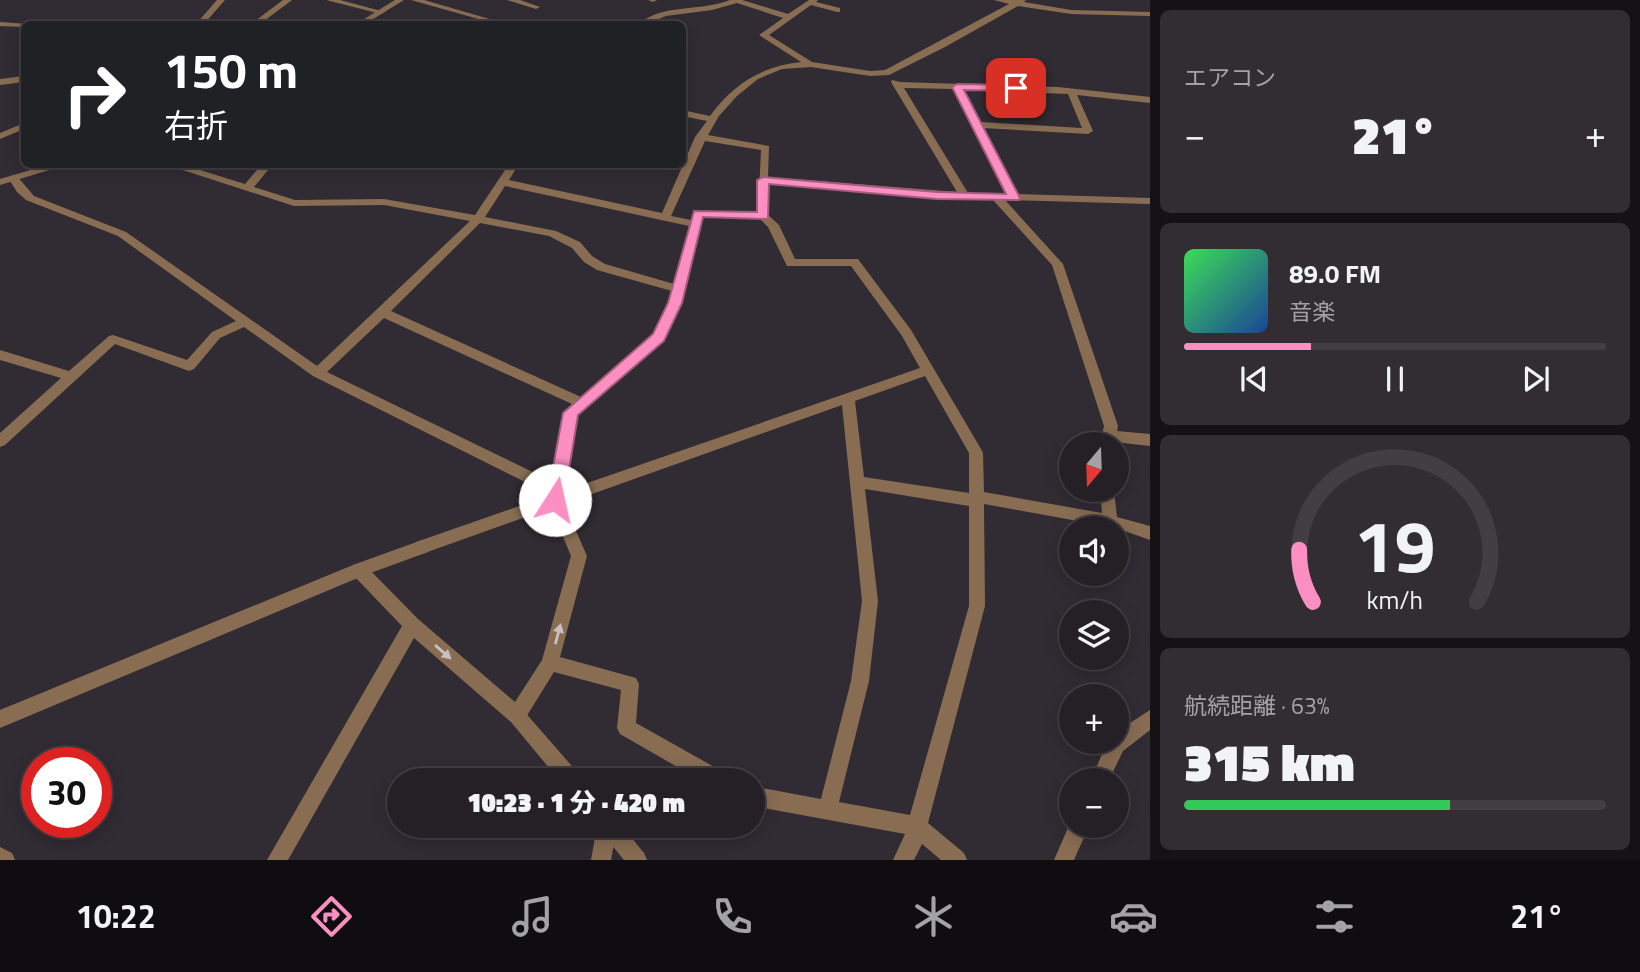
<!DOCTYPE html>
<html lang="ja">
<head>
<meta charset="utf-8">
<style>
	:root { --surface:#252026; --page:#312d32; --text:#f1f3f6; --muted:#a3a3a7; --line:#423e43; --accent:#fc8fc2 }
	body { margin:0; font-family:"Titillium Web","Noto Sans JP",sans-serif; background:var(--page); color:var(--text); height:100vh; display:flex; flex-direction:column; font-size:26px; white-space:nowrap }
	* { box-sizing:border-box; margin:0 }
	p { font-size:23px; color:var(--muted) }
	.icon { flex:none; width:38px; height:38px; fill:none; stroke:currentColor; stroke-width:2; stroke-linecap:round; stroke-linejoin:round }
	.map { position:relative; flex:1; overflow:hidden }
	.side { display:flex; flex-direction:column; gap:10px; padding:10px; background:#141215; width:490px }
	.side>* { flex:none }
	.hud { position:absolute; left:21px; top:21px; width:665px; height:147px; border-radius:10px; box-shadow:0 4px 18px #0003,0 0 0 2px var(--line); background:#202124; color:#fff; overflow:hidden }
	.needle { width:46px; rotate:199deg }
	.controls { position:absolute; left:1059px; top:432px; display:grid; gap:14px }
	.controls a { display:grid; place-items:center; width:70px; height:70px; border-radius:50%; background:var(--surface); box-shadow:0 4px 18px #0003,0 0 0 2px var(--line); font-size:35px }
	.speed { position:absolute; left:21px; top:747px; display:flex; gap:14px; font-size:35px; font-weight:700; text-align:center }
	.speed>* { display:grid; place-content:center; width:91px; height:91px; border-radius:50%; background:var(--surface); box-shadow:0 4px 18px #0003,0 0 0 2px var(--line); line-height:1 }
	.speed .limit { border:10px solid #d22; background:#fff; color:#111 }
	.pin { position:absolute; display:grid; place-items:center; width:60px; height:60px; color:#fff; margin:-30px; border-radius:14px; box-shadow:0 4px 10px #0006 }
	.me { position:absolute; width:77px; margin:-38px; rotate:10deg; stroke-linejoin:round; filter:drop-shadow(0 0 5px #0008) }
	.turn { display:flex; align-items:center; gap:24px; height:147px; padding:0 28px; font-size:32px }
	.turn .icon { width:91px; height:91px; stroke-width:2.5 }
	.turn b { display:block; font-size:49px; line-height:60px }
	.big { font-size:52px; font-weight:800; line-height:1.1 }
	.side .tile { flex:1; display:flex; flex-direction:column; justify-content:center; gap:10px; min-width:0; padding:0 24px; border-radius:10px; background:var(--page) }
	.side .dial { align-items:center; gap:0 }
	.dial svg { height:182px; overflow:visible; fill:none; stroke:var(--line); stroke-width:7; stroke-linecap:round; text-anchor:middle }
	.dial text { fill:var(--text); stroke:none }
	.song { display:flex; align-items:center; gap:21px }
	.cover { width:84px; height:84px; border-radius:10px; background:linear-gradient(135deg,hsl(130 70% 55%),hsl(220 70% 35%)) }
	.played { height:7px; border-radius:4px; background:linear-gradient(90deg,var(--accent) 30%,var(--line) 30%) }
	.keys { display:flex; justify-content:space-around; direction:ltr }
	.heat { display:flex; justify-content:space-between; align-items:center; font-size:38px; direction:ltr }
	.charge { height:10px; border-radius:5px; background:linear-gradient(90deg,#34c759 63%,var(--line) 0) }
	.trip { position:absolute; left:387px; top:768px; width:378px; height:70px; border-radius:35px; background:var(--surface); box-shadow:0 4px 18px #0003,0 0 0 2px var(--line); font-weight:800; line-height:70px; text-align:center }
	.menu { display:flex; height:112px; justify-content:space-around; align-items:center; background:#0f0d0f; color:var(--muted) }
	.menu .icon { width:49px; height:49px }
	.menu .on { color:var(--accent) }
	.menu b { font-size:32px; color:var(--text) }
	main { display:flex; flex:1; min-height:0 }
	.map>svg:first-child { display:block }
	.lines { fill:none; stroke-linecap:round; stroke-linejoin:round }
	.minor { fill:#886d53; fill-rule:evenodd }
	.tertiary { fill:#886d53; fill-rule:evenodd }
	.oneway { fill:#c9c0c0 }
	.route { fill:#fc8fc2; stroke:#a45d7e; stroke-width:2 }
</style>
</head>
<body>
<main>
<div class="map">
<svg width="1150" height="860" viewBox="0 0 1150 860">
	<rect width="100%" height="100%" fill="#312b33"/>
	<g class="lines">
		<path class="minor" d="M217,0H225L204,24H196Z
			M283,0H292L260,24H251Z
			M326,0H340L385,12L381,14Z
			M411,0H424L507,24H496Z
			M507,0H520L540,7L536,9Z
			M648,0H657L653,2Z
			M730,0H742L788,14L809,0H818L816,2L840,8V12H837L811,5L769,35L812,62L870,71L885,70L1009,4L994,0H1026L1024,2L1071,10L1150,12V16L1071,14L1018,6L945,47L889,75L870,76L811,67L782,69L758,79L737,96L719,116L708,135L769,146L768,177L957,192L891,82L892,80L900,82L1058,87L1150,97V103L1077,95L1093,131L1088,134L983,128L1017,194L1150,198V204L1005,200L1063,264L1118,426L1117,431L1150,434V446L1115,442L1114,444H1100L1104,426L1052,265L993,200L937,198L768,184V215L779,225L795,259H858L911,330L981,449L983,453L984,492L1102,513L1100,490H1114L1117,517L1150,526V540L1116,528L984,504L985,606L928,823L964,853L967,860H941L922,844L914,860H893L905,834L752,806V786L821,799L851,681L862,601L842,405L564,504L587,556L560,657L636,678L639,684L636,723L725,773L727,780H700L620,734L617,728L621,690L554,672L523,722L517,725L511,722L414,638L288,860H267L402,626L353,575L351,570L353,565L359,563L365,565L418,619L515,702L542,660L571,556L551,508L422,554L416,552L414,547L416,542L548,496L549,494L313,376L244,327L220,338L194,369L189,371L115,344L5,445L0,447V433L61,378L0,360V350L69,371L109,336L113,335L187,360L212,332L236,321L118,236L26,200L17,192L8,178L13,175L17,176L34,196L126,232L317,366L470,221L384,205L294,206L164,164H181L245,184L262,164H273L254,187L295,200L384,199L475,215L509,164H519L509,180L662,213L695,137L707,121L682,116V110L710,116C733,84 762,66 801,62L759,35L783,18L737,3L712,10L666,16L647,24H638C664,3 701,12 730,0ZM904,88L954,89L1007,194L968,193ZM963,90L1068,94L1082,128L980,122ZM705,141L761,150L758,213L698,211L694,212L691,220L671,216ZM505,186L689,226L674,284L605,264L592,256L580,242L556,231L485,217ZM703,217L760,219L768,227L787,266H851L902,336L920,368L564,491L577,415L663,340L681,303ZM480,223L549,236L572,248L584,262L597,270L672,291L654,334L581,397L391,311ZM384,318L572,404L564,413L551,481L327,372ZM925,376L969,453V493L864,477L855,401ZM865,489L969,506V606L910,815L839,802L869,681L878,601Z
			M0,22L28,24H24V27L0,26Z
			M24,76V82L0,85V79Z
			M24,123V129L0,139V133Z
			M1150,710V730L1123,751L1109,780H1091L1107,742H1116V732Z
			M1071,821V826H1089L1074,860H1054Z
			M597,826H617L611,860H591Z
			M0,847L12,853L15,860H0Z"/>
		<path class="tertiary" d="M395,0H404L365,24H356Z
			M51,164H69L0,185V179Z
			M422,540L428,542L430,547L428,552L365,575L0,728V710L353,565Z
			M517,707L523,710L578,773L580,780H559L511,722L508,716L511,710Z
			M599,826H622L644,853L647,860H624L602,833Z"/>
	</g>
	<defs><path id="oneway-solid" d="M-6-.8H1V-3.2L6.5 0L1 3.2V.8H-6Z" transform="scale(1.75)"/></defs>
	<g class="oneway">
		<use href="#oneway-solid" transform="translate(558 634) rotate(-75)"/>
		<use href="#oneway-solid" transform="translate(443 652) rotate(41)"/>
	</g>
	<path class="route" d="M957,84L1016,85L1021,88L1016,91L964,90L1020,198L1019,200L937,199L769,184L768,219L703,217L682,303L664,341L578,415L564,500L561,506H549L547,500L563,413L653,334L668,303L694,211L757,212V180L763,177L937,192L1006,194L952,87Z"/>
</svg>
<div class="controls">
<a><svg class="needle" viewBox="-14 -14 28 28"><path d="M0-13l5 13h-10z" fill="#e53935"/><path d="M0 13l5-13h-10z" fill="#a3a3a7"/></svg></a>
<a><svg class="icon" aria-label="sound" viewBox="0 0 24 24"><path d="M4 9h4l5-4v14l-5-4H4zM17 9q2 3 0 6"/></svg></a>
<a><svg class="icon" aria-label="layers" viewBox="0 0 24 24"><path d="M12 4l9 5-9 5-9-5zM3 14l9 5 9-5"/></svg></a>
<a>+</a>
<a>−</a>
</div>
<div class="speed"><div class="limit">30</div></div>
<div class="pin" style="left:1016px;top:88px;background:#d93025"><svg class="icon" aria-label="arrive" viewBox="0 0 24 24"><path d="M6 21V4h12l-3 4 3 4H6"/></svg></div>
<svg class="me" style="left:555px;top:500px" viewBox="-20 -20 40 40"><circle r="19" fill="#fff"/><path d="M0-13L10 11 0 6-10 11z" fill="#fc8fc2"/></svg>
<div class="trip">10:23 · 1 分 · 420 m</div>
<div class="hud">
<div class="turn"><svg class="icon" aria-label="right" viewBox="0 0 24 24"><path d="M7 20v-9h11M14 6l5 5-5 5"/></svg><div><b>150 m</b>右折</div></div>
</div>
</div>
<section class="side">
<div class="tile"><p>エアコン</p>
<div class="heat"><a>−</a><b class="big">21°</b><a>+</a></div>
</div>
<div class="tile">
<div class="song"><i class="cover"></i><div><b>89.0 FM</b><p>音楽</p></div></div>
<div class="played"></div>
<div class="keys"><svg class="icon" aria-label="previous" viewBox="0 0 24 24"><path d="M18 5L8 12l10 7zM5 5v14"/></svg><svg class="icon" aria-label="pause" viewBox="0 0 24 24"><path d="M8 5v14M16 5v14"/></svg><svg class="icon" aria-label="next" viewBox="0 0 24 24"><path d="M6 5l10 7-10 7zM19 5v14"/></svg></div>
</div>
<div class="tile dial"><svg viewBox="0 0 100 80">
<path d="M14 69A42 42 0 1 1 86 69"/>
<path d="M14 69A42 42 0 0 1 8 46" stroke="#fc8fc2"/>
<text x="50" y="56" font-size="32" font-weight="700">19</text>
<text x="50" y="72" font-size="11">km/h</text>
</svg></div>
<div class="tile"><p>航続距離 · 63%</p><b class="big">315 km</b><div class="charge"></div></div>
</section>
</main>
<nav class="menu">
<b>10:22</b>
<svg class="icon on" aria-label="directions" viewBox="0 0 24 24"><path d="M12 3l9 9-9 9-9-9zM9 14v-3h6M13 9l2 2-2 2"/></svg>
<svg class="icon" aria-label="music" viewBox="0 0 24 24"><path d="M9 18V5l10-2v13"/><circle cx="6" cy="18" r="3"/><circle cx="16" cy="16" r="3"/></svg>
<svg class="icon" aria-label="phone" viewBox="0 0 24 24"><path d="M5 4h4l2 5-3 2q2 4 5 5l2-3 5 2v4C11 20 4 13 5 4z"/></svg>
<svg class="icon" aria-label="climate" viewBox="0 0 24 24"><path d="M12 3v18M4 7l16 10M4 17L20 7"/></svg>
<svg class="icon" aria-label="car" viewBox="0 0 24 24"><path d="M5 17H2v-5l4-1 3-4h7l3 4 3 1v5h-3M9 17h6M6 11h13"/><circle cx="7" cy="17" r="2"/><circle cx="17" cy="17" r="2"/></svg>
<svg class="icon" aria-label="filters" viewBox="0 0 24 24"><path d="M4 7h16M4 17h16"/><circle cx="9" cy="7" r="2"/><circle cx="15" cy="17" r="2"/></svg>
<b>21°</b>
</nav>
</body>
</html>
